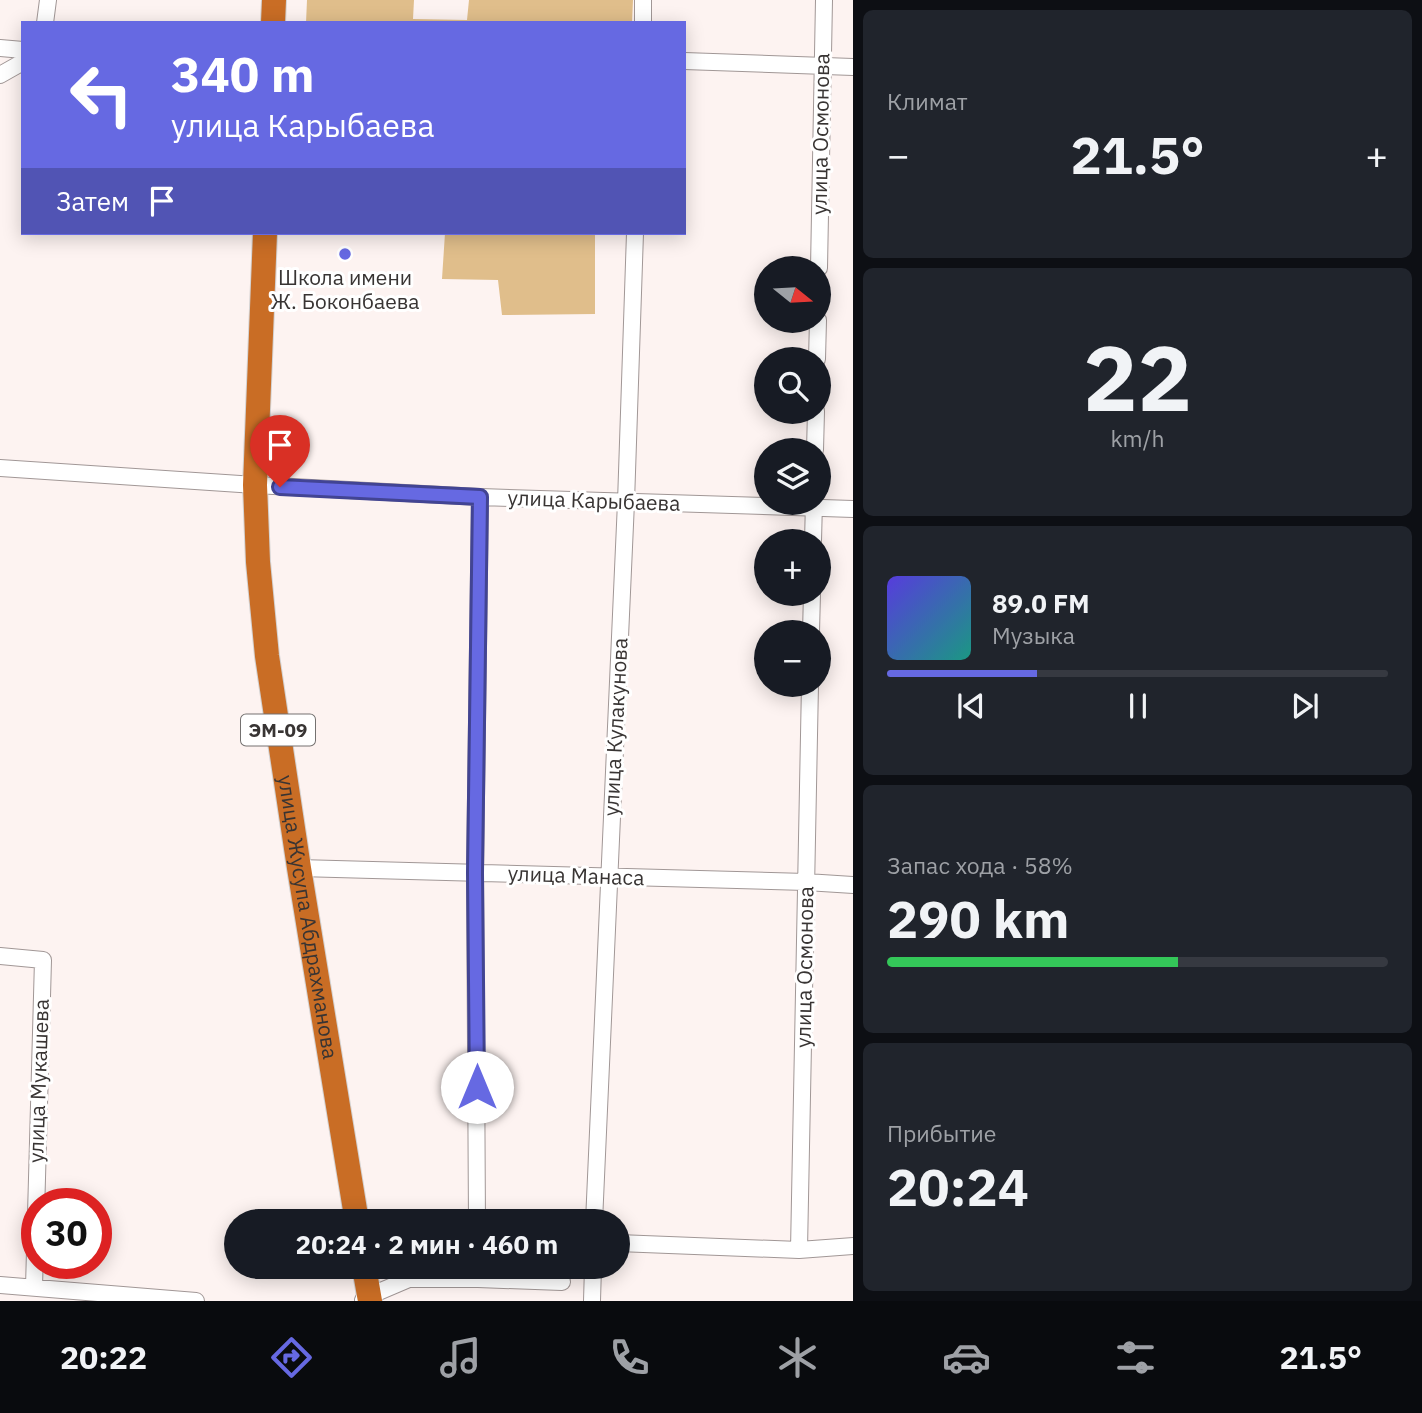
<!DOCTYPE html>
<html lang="ru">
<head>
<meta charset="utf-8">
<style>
	:root { --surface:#171b24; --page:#20242c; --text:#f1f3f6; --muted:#9ea1a6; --line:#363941; --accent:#6669e2 }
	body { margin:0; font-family:"IBM Plex Sans",sans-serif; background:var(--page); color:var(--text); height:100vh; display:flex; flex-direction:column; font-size:26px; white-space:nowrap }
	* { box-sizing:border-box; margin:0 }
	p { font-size:23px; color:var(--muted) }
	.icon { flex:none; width:38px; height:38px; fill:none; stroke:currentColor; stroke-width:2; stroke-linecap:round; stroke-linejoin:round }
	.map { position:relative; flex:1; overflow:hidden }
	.details { display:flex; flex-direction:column; gap:10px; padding:10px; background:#0d0f14; width:569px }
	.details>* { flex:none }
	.top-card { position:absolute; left:21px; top:21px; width:665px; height:214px; border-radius:0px; box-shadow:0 4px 18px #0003; background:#6669e2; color:#fff; overflow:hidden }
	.needle { width:46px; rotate:108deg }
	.controls { position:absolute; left:754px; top:256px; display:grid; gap:14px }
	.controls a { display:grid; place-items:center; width:77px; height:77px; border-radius:50%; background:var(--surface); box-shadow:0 4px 18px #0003; font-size:35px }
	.speed { position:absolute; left:21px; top:1188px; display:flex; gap:14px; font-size:35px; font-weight:700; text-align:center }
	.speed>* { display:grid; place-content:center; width:91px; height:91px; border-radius:50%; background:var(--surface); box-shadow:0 4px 18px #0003; line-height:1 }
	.speed .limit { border:10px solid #d22; background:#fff; color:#111 }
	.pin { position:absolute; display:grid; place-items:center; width:60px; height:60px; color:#fff; margin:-72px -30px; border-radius:50% 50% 50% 0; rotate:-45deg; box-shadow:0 0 7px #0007 }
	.pin .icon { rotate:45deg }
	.me { position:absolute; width:77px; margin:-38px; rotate:0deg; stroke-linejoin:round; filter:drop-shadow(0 0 5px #0008) }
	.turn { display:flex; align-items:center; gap:24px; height:147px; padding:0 35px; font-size:32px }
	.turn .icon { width:91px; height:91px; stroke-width:2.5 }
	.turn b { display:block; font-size:49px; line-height:60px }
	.then { display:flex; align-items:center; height:66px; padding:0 35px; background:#0003; gap:14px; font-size:26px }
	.big { font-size:52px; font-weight:800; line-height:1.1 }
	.details .card { flex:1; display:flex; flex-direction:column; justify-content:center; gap:10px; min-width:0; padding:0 24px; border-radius:10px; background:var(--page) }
	.details .dial { align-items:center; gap:0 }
	.dial b { font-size:91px; line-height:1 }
	.song { display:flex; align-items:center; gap:21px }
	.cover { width:84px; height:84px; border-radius:10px; background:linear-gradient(135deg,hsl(250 70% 55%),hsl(170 70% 35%)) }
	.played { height:7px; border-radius:4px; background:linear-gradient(90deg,var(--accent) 30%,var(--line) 30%) }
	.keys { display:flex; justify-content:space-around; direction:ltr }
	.heat { display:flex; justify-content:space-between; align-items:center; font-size:38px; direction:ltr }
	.charge { height:10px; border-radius:5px; background:linear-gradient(90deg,#34c759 58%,var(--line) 0) }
	.trip { position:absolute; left:224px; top:1209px; width:406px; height:70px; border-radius:35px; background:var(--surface); box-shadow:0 4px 18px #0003; font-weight:800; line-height:70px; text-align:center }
	.tabs { display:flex; height:112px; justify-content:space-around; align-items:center; background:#090b0e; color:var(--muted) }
	.tabs .icon { width:49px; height:49px }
	.tabs .selected { color:var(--accent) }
	.tabs b { font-size:32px; color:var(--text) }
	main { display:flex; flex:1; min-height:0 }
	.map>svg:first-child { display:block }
	.green { fill:#e0be8b }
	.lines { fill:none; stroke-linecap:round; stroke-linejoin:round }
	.minor-casing { stroke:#a19796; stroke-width:18 }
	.highway-casing { stroke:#d3d2d2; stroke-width:26 }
	.minor { stroke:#fff; stroke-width:16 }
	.highway { stroke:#c96d25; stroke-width:24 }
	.route-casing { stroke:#424493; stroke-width:18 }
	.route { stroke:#6669e2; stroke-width:12 }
	.poi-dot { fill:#6669e2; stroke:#fff; stroke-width:2.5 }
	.labels { text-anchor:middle; stroke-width:6; stroke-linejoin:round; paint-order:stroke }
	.shield { fill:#fff; stroke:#747170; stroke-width:2 }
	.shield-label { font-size:19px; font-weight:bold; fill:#383433 }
	.street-label { font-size:21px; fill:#383433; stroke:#fff }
	.poi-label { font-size:21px; fill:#383433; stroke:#fff }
</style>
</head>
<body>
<main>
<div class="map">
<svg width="854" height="1301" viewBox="0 0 854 1301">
	<rect width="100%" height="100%" fill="#fdf3f1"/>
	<path class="green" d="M307,0H414L413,19L467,20L469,0H633L632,23H306Z
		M445,233H595V314L502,315L498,280L442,279Z"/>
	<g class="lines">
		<g class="minor-casing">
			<path id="minor" d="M45,23L48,0
				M643,23V0
				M0,48L23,50
				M684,61L854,67
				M0,75L23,62
				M819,268L824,0
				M817,359L818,320
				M815,450L816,411
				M0,468L255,485L480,497L854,509
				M813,541L814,502
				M811,632L812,593
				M299,868L806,882L854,885
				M0,956L43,960L34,1287
				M477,1222L475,873L480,497
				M594,1222L626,502L635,233
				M618,1243L799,1250L854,1246
				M799,1250L810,684
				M0,1285L196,1301
				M363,1300L369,1296L409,1279H478L562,1282
				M592,1301L593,1267"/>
		</g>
		<g class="highway-casing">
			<g id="highway">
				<path d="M273,23L274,0"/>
				<path id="s1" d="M265,233L255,485L258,562L267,656L299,868L357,1222"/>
				<path d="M364,1267L370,1301"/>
			</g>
		</g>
		<use href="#minor" class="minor"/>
		<use href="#highway" class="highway"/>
	</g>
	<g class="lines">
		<g class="route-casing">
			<path id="route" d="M280,487L480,497L475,873L477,1087"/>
		</g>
		<use href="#route" class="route"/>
	</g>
	<circle class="poi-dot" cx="345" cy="254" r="7"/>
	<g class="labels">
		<rect class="shield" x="241" y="714.5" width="74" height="31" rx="5"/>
		<g class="shield-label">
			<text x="278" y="737">ЭМ-09</text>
		</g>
		<g class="street-label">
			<text transform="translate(821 134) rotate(-89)" y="7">улица Осмонова</text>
			<text transform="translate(594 501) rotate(2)" y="7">улица Карыбаева</text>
			<text transform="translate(616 727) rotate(-87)" y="7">улица Кулакунова</text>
			<text transform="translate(576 876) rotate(2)" y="7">улица Манаса</text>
			<text dy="7" stroke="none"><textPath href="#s1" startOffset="688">улица Жусупа Абдрахманова</textPath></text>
			<text transform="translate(805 967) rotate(-89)" y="7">улица Осмонова</text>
			<text transform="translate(39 1081) rotate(-88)" y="7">улица Мукашева</text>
		</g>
		<g class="poi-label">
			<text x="345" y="285">Школа имени<tspan x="345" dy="24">Ж. Боконбаева</tspan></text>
		</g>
	</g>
</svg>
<div class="controls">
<a><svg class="needle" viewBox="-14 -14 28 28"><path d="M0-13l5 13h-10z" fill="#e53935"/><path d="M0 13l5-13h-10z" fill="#9ea1a6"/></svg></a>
<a><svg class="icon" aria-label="search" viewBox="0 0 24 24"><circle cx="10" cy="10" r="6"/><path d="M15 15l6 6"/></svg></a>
<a><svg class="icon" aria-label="layers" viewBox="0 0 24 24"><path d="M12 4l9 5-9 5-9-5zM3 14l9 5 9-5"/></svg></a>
<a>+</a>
<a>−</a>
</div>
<div class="speed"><div class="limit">30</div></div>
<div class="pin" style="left:280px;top:487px;background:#d93025"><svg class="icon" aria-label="arrive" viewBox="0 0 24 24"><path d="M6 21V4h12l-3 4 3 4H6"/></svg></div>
<svg class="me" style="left:477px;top:1087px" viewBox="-20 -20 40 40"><circle r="19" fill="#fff"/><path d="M0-13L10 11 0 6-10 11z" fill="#6669e2"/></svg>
<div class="trip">20:24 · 2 мин · 460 m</div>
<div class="top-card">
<div class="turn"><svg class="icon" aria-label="left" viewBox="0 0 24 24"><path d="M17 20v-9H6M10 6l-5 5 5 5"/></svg><div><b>340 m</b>улица Карыбаева</div></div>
<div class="then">Затем<svg class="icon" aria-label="arrive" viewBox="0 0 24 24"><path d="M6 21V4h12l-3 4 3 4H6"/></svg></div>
</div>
</div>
<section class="details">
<div class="card"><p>Климат</p>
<div class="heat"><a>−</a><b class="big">21.5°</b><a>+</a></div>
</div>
<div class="card dial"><b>22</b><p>km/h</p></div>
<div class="card">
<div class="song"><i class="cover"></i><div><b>89.0 FM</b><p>Музыка</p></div></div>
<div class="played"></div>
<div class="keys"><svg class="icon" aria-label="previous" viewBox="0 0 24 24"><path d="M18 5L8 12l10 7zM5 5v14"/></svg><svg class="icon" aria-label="pause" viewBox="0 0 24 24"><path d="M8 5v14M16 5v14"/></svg><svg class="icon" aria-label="next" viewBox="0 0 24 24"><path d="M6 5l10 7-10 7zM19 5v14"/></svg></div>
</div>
<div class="card"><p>Запас хода · 58%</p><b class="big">290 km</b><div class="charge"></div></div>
<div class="card"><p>Прибытие</p><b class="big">20:24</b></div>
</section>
</main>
<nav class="tabs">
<b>20:22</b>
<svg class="icon selected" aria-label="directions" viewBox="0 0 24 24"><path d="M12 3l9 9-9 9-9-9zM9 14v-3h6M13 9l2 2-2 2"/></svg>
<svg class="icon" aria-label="music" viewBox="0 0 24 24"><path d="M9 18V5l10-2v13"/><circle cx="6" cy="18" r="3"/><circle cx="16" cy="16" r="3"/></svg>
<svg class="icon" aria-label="phone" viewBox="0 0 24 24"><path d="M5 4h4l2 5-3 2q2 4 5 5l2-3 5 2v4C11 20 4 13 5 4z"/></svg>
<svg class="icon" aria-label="climate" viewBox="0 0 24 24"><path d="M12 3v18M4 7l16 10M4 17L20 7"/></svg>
<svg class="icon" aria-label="car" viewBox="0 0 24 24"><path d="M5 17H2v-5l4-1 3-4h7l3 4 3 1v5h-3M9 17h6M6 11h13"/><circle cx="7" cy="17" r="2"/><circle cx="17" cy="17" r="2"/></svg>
<svg class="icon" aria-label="filters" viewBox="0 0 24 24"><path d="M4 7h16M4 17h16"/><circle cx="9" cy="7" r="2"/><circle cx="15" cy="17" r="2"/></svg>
<b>21.5°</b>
</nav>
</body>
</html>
